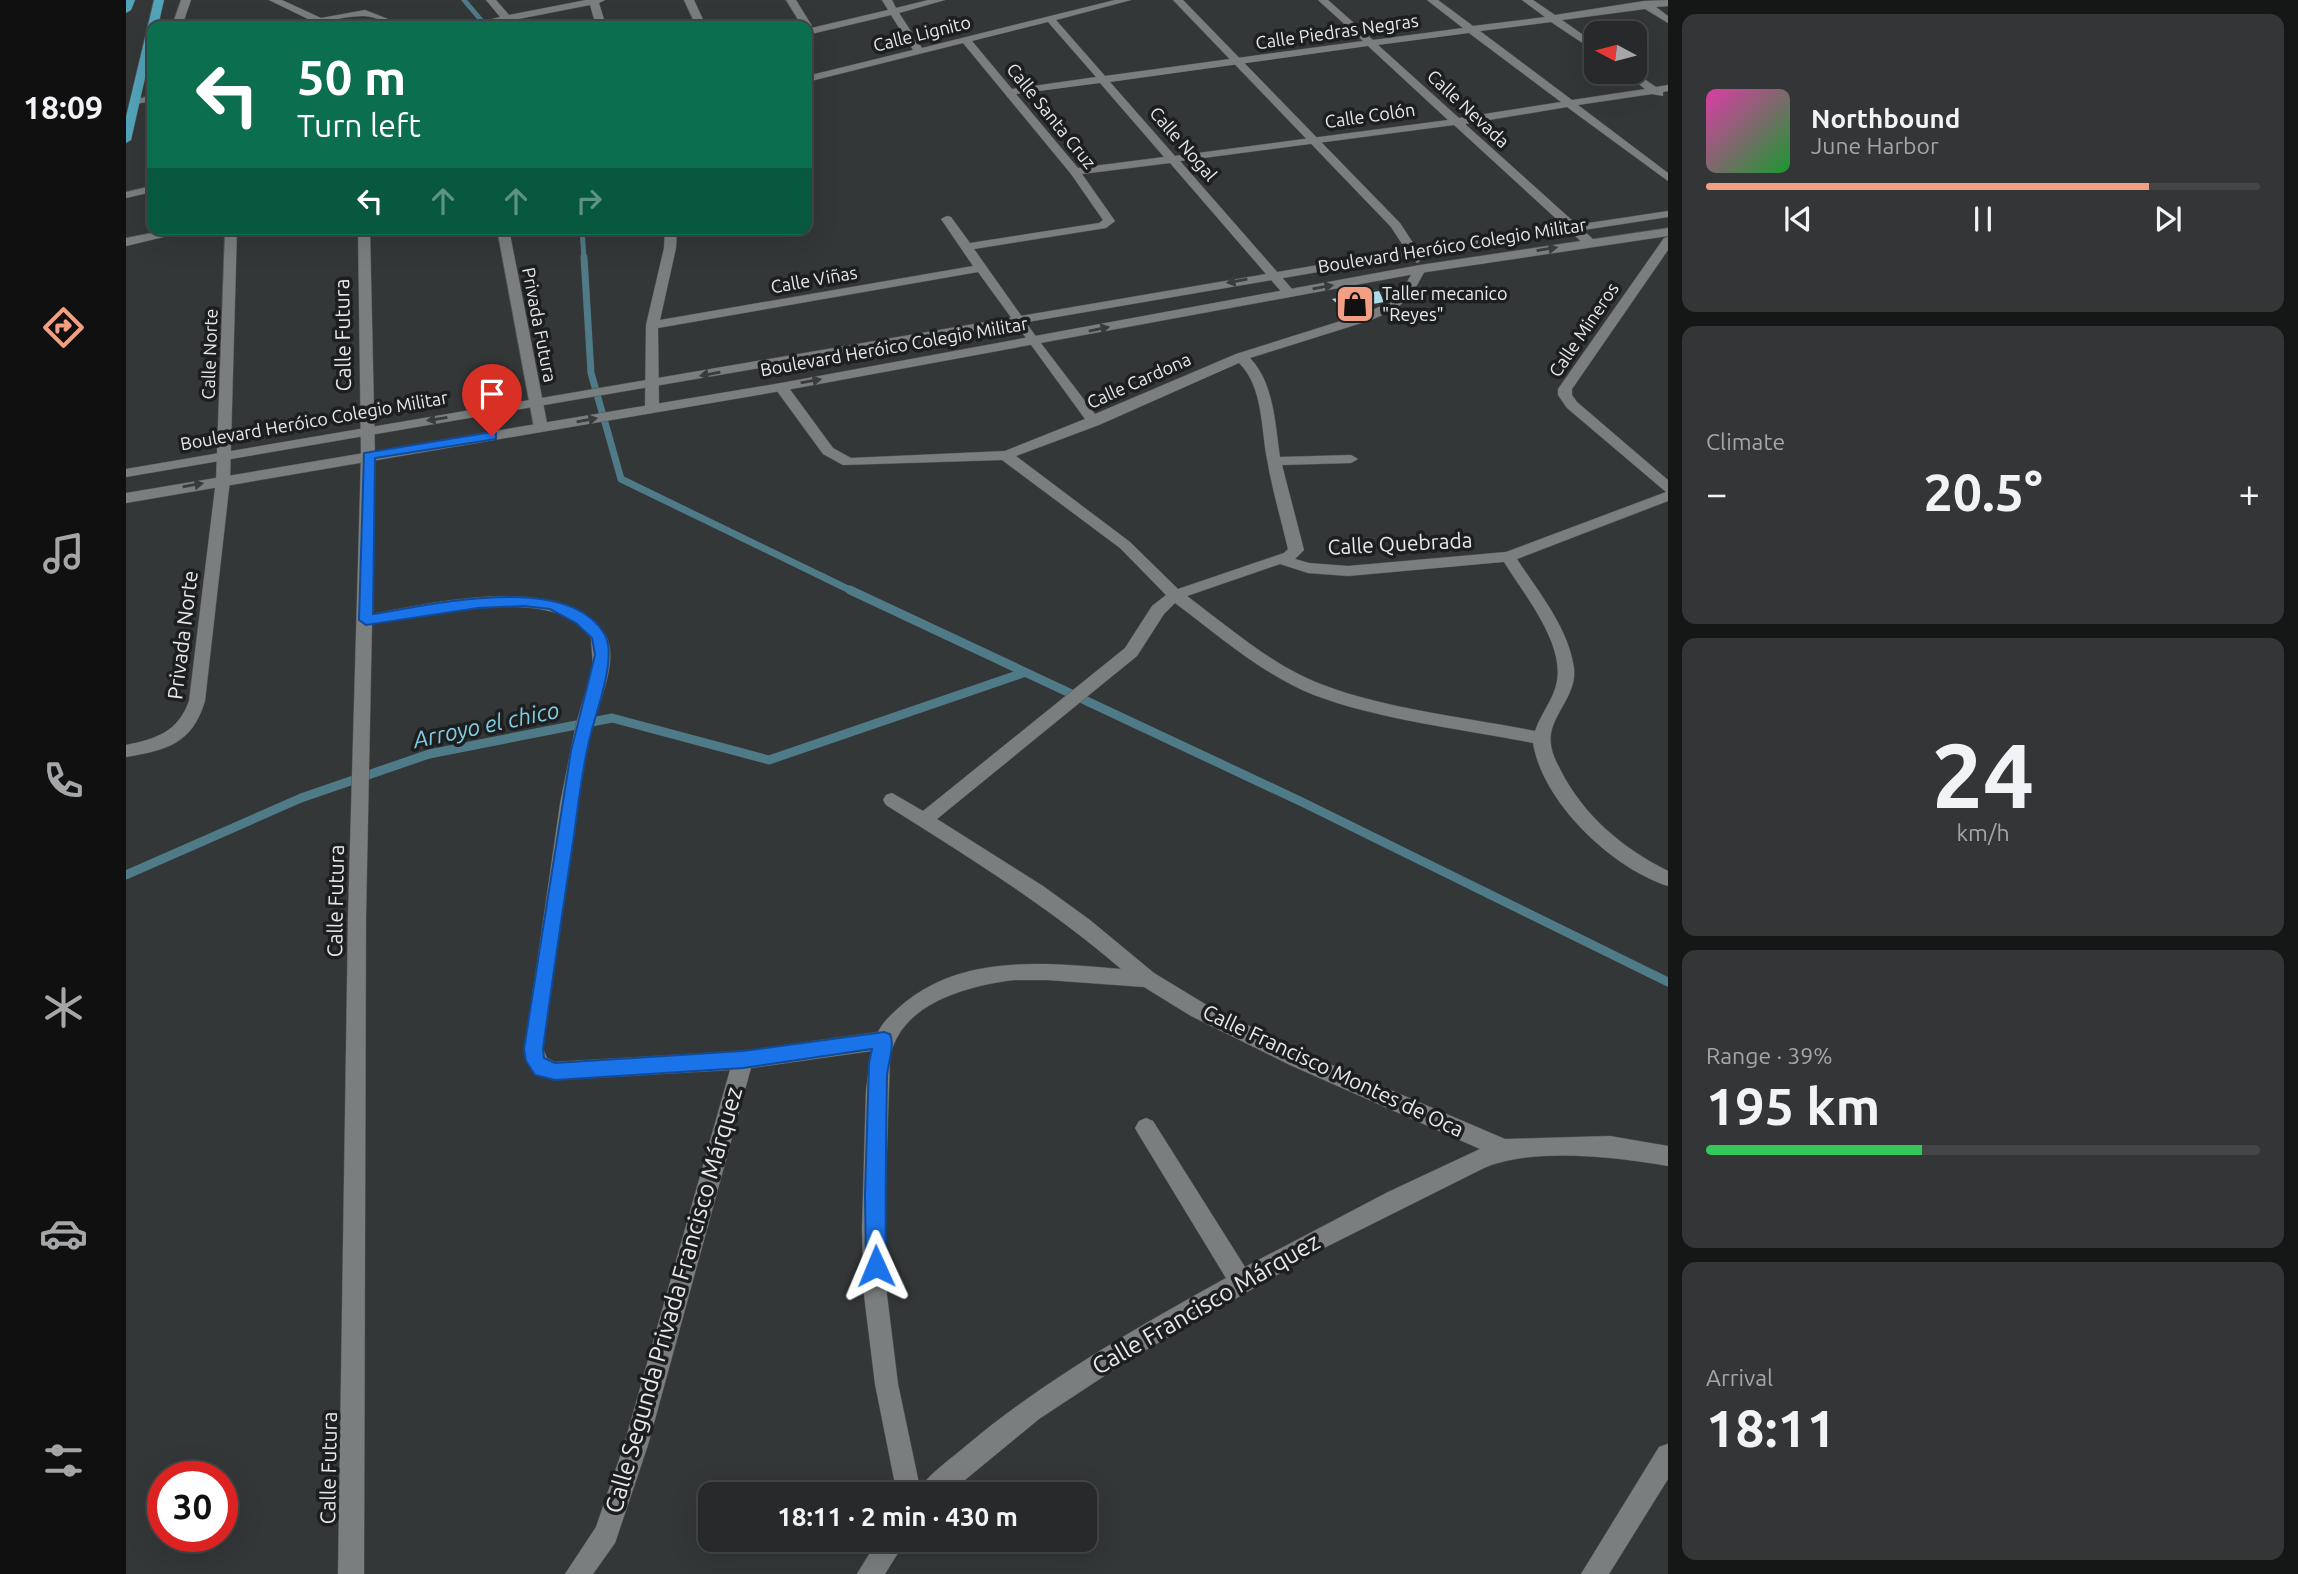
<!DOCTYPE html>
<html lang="en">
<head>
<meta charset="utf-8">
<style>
	:root { --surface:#27292a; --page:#333536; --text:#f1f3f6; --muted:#a4a6a8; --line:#434547; --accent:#f39f83 }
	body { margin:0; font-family:Ubuntu,sans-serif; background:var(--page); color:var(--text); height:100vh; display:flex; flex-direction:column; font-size:26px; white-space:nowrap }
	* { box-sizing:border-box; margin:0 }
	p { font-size:23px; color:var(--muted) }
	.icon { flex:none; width:38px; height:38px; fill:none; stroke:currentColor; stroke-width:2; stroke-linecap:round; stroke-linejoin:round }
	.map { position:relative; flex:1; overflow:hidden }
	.drawer { display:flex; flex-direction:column; gap:14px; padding:14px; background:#151717; width:630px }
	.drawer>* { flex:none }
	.banner { position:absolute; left:21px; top:21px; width:665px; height:214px; border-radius:14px; box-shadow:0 7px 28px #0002,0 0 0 2px var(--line); background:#0b6e4f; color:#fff; overflow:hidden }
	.needle { width:46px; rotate:277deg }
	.tools { position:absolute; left:1458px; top:21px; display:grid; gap:14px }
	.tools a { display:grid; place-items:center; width:63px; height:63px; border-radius:14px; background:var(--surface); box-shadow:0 7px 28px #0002,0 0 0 2px var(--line); font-size:35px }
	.speed { position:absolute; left:21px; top:1461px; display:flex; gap:14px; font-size:35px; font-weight:700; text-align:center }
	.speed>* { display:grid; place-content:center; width:91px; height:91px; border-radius:50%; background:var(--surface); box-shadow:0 7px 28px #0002,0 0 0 2px var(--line); line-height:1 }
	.speed .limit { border:10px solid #d22; background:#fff; color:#111 }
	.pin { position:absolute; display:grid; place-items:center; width:60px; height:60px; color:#fff; margin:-72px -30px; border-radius:50% 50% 50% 0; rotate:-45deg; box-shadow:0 0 7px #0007 }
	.pin .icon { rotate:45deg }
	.me { position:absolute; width:77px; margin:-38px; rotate:359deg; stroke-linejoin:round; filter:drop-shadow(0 0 5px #0008) }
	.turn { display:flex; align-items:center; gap:24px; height:147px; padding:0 35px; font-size:32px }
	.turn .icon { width:91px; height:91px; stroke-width:2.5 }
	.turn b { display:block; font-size:49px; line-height:60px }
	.lanes { display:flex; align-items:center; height:66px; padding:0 35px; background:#0003; justify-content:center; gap:35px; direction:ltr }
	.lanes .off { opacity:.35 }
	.big { font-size:52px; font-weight:700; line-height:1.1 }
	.drawer .card { flex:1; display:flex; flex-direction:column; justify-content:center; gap:10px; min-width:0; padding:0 24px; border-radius:14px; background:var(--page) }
	.drawer .dial { align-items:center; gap:0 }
	.dial b { font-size:91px; line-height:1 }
	.song { display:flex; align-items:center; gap:21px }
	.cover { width:84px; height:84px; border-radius:10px; background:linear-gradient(135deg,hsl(320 70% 55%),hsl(130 70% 35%)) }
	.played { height:7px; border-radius:4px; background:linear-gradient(90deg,var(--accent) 80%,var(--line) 80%) }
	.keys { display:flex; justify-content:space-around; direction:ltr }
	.heat { display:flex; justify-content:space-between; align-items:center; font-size:38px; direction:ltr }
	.charge { height:10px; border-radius:5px; background:linear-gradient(90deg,#34c759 39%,var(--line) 0) }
	.trip { position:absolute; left:572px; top:1482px; width:399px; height:70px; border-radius:14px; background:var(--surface); box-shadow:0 7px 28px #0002,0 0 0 2px var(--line); font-weight:700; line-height:70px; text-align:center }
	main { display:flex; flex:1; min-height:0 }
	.dock { display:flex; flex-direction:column; width:126px; justify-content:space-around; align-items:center; background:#101011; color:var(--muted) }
	.dock .icon { width:49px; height:49px }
	.dock .on { color:var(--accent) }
	.dock b { font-size:32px; color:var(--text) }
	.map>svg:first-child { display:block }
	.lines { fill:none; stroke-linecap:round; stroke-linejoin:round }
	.stream-far2 { stroke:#4f7a87; stroke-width:5 }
	.stream-far1 { stroke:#4f7a87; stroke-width:7 }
	.stream { stroke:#4f7a87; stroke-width:9 }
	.building { fill:#aedbea }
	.minor-casing { stroke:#505354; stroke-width:1 }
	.tertiary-casing { stroke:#505354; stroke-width:1 }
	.primary-casing { stroke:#505354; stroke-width:1 }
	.minor { fill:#7a7e7f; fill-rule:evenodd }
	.tertiary { fill:#7a7e7f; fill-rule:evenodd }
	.primary { fill:#53a4ba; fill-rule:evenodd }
	.oneway { fill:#393b3c }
	.route { fill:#1a73e8; stroke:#114b97; stroke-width:2 }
	.labels { text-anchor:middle; stroke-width:7; stroke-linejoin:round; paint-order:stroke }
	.far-street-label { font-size:18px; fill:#e6e8e9; stroke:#1d1e1f }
	.far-poi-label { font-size:18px; fill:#e6e8e9; stroke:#1d1e1f; text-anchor:start }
	.street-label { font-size:21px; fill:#e6e8e9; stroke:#1d1e1f }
	.water-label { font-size:23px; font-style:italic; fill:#81cce3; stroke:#1d1e1f }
	.near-street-label { font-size:24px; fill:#e6e8e9; stroke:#1d1e1f }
</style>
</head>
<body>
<main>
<nav class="dock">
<b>18:09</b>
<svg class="icon on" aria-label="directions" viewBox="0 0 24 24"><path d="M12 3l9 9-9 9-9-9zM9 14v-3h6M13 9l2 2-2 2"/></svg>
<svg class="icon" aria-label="music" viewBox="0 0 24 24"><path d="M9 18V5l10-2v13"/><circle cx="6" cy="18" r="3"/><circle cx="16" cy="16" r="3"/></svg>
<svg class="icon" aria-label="phone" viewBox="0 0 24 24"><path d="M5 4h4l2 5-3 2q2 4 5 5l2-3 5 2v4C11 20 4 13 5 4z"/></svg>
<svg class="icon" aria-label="climate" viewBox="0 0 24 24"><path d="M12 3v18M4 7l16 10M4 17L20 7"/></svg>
<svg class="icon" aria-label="car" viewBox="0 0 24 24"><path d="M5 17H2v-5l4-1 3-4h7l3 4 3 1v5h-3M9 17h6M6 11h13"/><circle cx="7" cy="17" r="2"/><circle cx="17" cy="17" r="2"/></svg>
<svg class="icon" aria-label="filters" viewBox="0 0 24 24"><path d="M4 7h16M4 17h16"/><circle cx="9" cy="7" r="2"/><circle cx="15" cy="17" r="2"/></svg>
</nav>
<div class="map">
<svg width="1542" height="1574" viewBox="0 0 1542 1574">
	<rect width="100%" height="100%" fill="#343738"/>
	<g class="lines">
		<path class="stream-far2" d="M338,0L360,26
			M456,229L458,259"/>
		<path class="stream-far1" d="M458,257L465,373L495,479L728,592"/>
		<path class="stream" d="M724,590L1176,802L1542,982
			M0,875L175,798L303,754L486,718L643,760L897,673"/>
	</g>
	<path class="building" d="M1253,291L1258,302L1236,306L1241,314L1226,317L1206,299Z"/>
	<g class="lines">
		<g class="minor-casing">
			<path id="minor" d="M55,0H65L56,26H46Z
				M143,0H156L195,18L239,10L280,26C264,27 252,16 237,16C213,16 190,26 165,26L184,20Z
				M360,0H370L383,15L460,0H479L473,3L480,26H470L464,5L357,26H339L374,17Z
				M558,0H568L580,26H570Z
				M660,0H670L686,26L684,28L676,26Z
				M756,0H766L770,8L802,0H819L773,13L796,48L989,0H1005L930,20L979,76L1237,41L1192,0H1202L1247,40L1337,28L1301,0H1312L1347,26L1419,17L1396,0H1407L1429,15L1518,1L1542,0V6L1530,7L1542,16V23L1519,9L1436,20L1470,44V52L1425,22L1354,31L1446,100L1519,89L1497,72H1508L1530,87L1542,85V91L1537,92V96L1526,94L1452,105L1542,173V181L1441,107L1339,124L1468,240V246H1460L1328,125L1054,161L1167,290V296H1159L1044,163L956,174L989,221L980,228L848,249L911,338L969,414L1110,354L1237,314L1262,303L1277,289L1290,266H1298L1300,269L1286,294L1270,309L1245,320L1124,358C1148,383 1149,424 1154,457L1225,455L1232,459L1225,463L1156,465L1178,550L1169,559L1183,563L1222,566L1380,552L1540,492L1441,408L1432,395V389L1538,238L1542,237V250L1446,389V395L1451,402L1542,480V501L1391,559C1413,593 1442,627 1448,668C1451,693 1430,710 1425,733C1423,746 1428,758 1434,769C1457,815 1496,848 1542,871V886C1486,868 1417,803 1407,743C1337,729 1254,720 1188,695C1137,675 1092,635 1049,603L1038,614L1011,656L811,819L917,886L964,920L1028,973L1079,1004L1178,1053L1379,1139L1484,1136L1542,1146V1166C1490,1157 1407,1147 1358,1168L1198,1248L1004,1359L913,1419L822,1494H771L749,1384L738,1295L736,1229L740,1091L745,1051L625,1068L522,1445L489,1543L467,1574H439L470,1527L498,1445L604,1070L429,1080L406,1071L398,1054L434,804L450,724L467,667L465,638C460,633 455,627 450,623C408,590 295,616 246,624L240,917L238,1574H212L222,917L235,456L232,229H244L249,456L246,614C308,603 434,572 478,633C496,658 470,707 464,735C444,839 432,944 417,1049L421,1058L429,1062L617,1051L752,1032C758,1020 767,1013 777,1004C838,953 922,963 995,969C922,906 841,856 760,805L757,800L760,795L766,793L797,811L999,648L1026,606L1040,595L994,548L876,460L717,465L697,454L648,387L655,383L660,384L707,448L725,458L879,451L959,419L852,272L532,328L533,409L526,413L519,409L520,325L538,248L539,229H551L550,248L534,320L847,266L815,219L821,216L825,217L844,243L973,223L977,220L945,174L837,43L681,82V76L787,50L765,15L681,35V29L762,10ZM922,22L970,77L886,89L846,41ZM1343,33L1435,102L1333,118L1252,45ZM1242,46L1322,120L1049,156L984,82ZM974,83L1038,157L952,168L890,94ZM1113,363C1137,386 1135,428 1141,459C1146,489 1155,519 1162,549L1158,553L1052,589L1004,542L890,456L973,425ZM1378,562C1397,593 1438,642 1431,681C1428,699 1415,713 1409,731C1343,718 1261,709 1200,686C1149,668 1104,628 1061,596L1154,564L1182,573L1222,576ZM888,980H921L1018,987L1065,1016L1164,1065L1354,1149L1262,1192L1119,1267L1027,1121L1020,1118L1013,1121L1009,1128L1013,1135L1100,1278C1010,1328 920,1379 841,1445C826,1458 805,1472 794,1488L772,1384L761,1295L759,1207L764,1057C775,1003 841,986 888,980Z
				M26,95V101L10,104L5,101Z
				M26,186V192L0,198V192Z
				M46,229H71L0,246V238Z
				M99,229H111L104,480L79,701C66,744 41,750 0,757V745C30,739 52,732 63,701L90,480Z
				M371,229H383L422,428L415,432L408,428Z
				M1542,1444V1479L1483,1574H1455L1533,1447Z
				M752,1540H780L759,1574H731Z"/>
		</g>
		<g class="tertiary-casing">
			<path id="tertiary" d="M1047,0H1057L1274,223L1291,249L1542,211V217L1295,255L1297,259L1291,263L1284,257L1198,271L0,477V469L1280,250L1265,227Z
				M1542,228V236L1294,273L655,391L0,503V493L655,383L1294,265Z"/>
		</g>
		<g class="primary-casing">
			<path id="primary" d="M0,0H9L5,10L0,13Z
				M28,0H38L32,26H26V47L5,140L0,143V117Z"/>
		</g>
		<use href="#minor" class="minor"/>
		<use href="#tertiary" class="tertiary"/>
		<use href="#primary" class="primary"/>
	</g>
	<defs><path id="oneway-solid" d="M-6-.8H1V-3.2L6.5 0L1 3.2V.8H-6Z" transform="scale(1.75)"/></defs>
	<g class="oneway">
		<use href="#oneway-solid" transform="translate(1421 249) rotate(-9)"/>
		<use href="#oneway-solid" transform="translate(1111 281) rotate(170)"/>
		<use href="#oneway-solid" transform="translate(1197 287) rotate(-10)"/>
		<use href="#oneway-solid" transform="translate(973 329) rotate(-11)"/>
		<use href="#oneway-solid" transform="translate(584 374) rotate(170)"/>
		<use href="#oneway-solid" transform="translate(685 381) rotate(-10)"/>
		<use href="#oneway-solid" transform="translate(311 419) rotate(171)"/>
		<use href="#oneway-solid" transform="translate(461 420) rotate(-10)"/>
		<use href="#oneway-solid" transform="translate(67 485) rotate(-10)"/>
	</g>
	<path class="route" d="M366,432L370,433V439L249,458L247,614C305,605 443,571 479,635C491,657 471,709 465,733C455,771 452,810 446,849C436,915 426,982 417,1049L418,1058L429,1063L617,1051L758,1032L764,1034C769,1045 762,1064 761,1076C760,1140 759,1203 760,1266L757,1273L750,1276L743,1273L740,1266L739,1195L743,1063L746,1049L617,1068L429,1080L409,1075L400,1061L398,1049L445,751L469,655L466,638L450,623L424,609L398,606L352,608L240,625L233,620L238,453Z"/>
	<defs>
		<g id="shop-square" transform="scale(2.0125)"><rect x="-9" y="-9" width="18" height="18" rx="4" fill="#f39f83" stroke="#1d1e1f"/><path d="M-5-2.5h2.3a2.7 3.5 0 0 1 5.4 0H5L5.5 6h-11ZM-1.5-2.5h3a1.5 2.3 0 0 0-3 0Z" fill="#111"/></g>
	</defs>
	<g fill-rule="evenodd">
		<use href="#shop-square" x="1229" y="304"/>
	</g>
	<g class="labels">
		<g class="far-street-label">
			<text transform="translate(1211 32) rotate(-8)" y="6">Calle Piedras Negras</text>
			<text transform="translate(796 34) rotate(-14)" y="6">Calle Lignito</text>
			<text transform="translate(1342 109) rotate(43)" y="6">Calle Nevada</text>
			<text transform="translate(925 116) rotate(51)" y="6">Calle Santa Cruz</text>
			<text transform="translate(1244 116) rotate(-8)" y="6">Calle Colón</text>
			<text transform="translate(1057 144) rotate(49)" y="6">Calle Nogal</text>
			<text transform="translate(1326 246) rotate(-9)" y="6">Boulevard Heróico Colegio Militar</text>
			<text transform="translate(688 280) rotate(-10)" y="6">Calle Viñas</text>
			<text transform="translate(413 325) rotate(79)" y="6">Privada Futura</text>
			<text transform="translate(1458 330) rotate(-56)" y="6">Calle Mineros</text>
			<text transform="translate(768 347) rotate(-10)" y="6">Boulevard Heróico Colegio Militar</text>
			<text transform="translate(84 354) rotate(-88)" y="6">Calle Norte</text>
			<text transform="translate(1013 381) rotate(-24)" y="6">Calle Cardona</text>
			<text transform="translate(188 421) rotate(-10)" y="6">Boulevard Heróico Colegio Militar</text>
		</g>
		<g class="far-poi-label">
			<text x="1256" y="300">Taller mecanico<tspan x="1256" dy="21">"Reyes"</tspan></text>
		</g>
		<g class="street-label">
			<text transform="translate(217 335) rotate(-91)" y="7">Calle Futura</text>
			<text transform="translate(1274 544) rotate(-3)" y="7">Calle Quebrada</text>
			<text transform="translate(57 635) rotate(-83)" y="7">Privada Norte</text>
			<text transform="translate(210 901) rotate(-89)" y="7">Calle Futura</text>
			<text transform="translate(1207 1071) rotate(25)" y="7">Calle Francisco Montes de Oca</text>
			<text transform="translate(203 1468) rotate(-89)" y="7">Calle Futura</text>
		</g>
		<g class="water-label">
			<text transform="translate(360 725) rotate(-12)" y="8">Arroyo el chico</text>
		</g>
		<g class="near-street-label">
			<text transform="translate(548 1300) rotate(-74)" y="8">Calle Segunda Privada Francisco Márquez</text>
			<text transform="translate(1080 1304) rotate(-30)" y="8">Calle Francisco Márquez</text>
		</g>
	</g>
</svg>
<div class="tools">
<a><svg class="needle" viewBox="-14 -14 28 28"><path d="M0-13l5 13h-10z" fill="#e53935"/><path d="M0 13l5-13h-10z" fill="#a4a6a8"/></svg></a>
</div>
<div class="speed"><div class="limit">30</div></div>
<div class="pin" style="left:366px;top:436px;background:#d93025"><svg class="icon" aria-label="arrive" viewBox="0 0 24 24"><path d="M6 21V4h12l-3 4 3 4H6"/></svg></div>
<svg class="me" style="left:750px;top:1266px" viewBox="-20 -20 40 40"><path d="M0-17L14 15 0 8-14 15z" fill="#1a73e8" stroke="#fff" stroke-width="4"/></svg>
<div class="trip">18:11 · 2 min · 430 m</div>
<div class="banner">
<div class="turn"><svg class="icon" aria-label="left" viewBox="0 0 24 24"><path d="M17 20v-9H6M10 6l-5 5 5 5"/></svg><div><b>50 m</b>Turn left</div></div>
<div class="lanes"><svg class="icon" aria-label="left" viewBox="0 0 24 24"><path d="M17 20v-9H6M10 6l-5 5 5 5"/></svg><svg class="icon off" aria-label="ahead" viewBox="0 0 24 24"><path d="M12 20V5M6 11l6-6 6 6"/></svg><svg class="icon off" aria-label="ahead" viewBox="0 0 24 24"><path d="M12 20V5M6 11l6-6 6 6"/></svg><svg class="icon off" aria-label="right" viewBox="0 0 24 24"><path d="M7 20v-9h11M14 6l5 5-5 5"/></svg></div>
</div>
</div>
<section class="drawer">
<div class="card">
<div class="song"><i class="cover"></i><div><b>Northbound</b><p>June Harbor</p></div></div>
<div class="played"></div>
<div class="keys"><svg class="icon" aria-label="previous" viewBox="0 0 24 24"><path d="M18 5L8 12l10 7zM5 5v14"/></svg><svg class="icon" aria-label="pause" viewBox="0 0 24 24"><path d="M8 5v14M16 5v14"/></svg><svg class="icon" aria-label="next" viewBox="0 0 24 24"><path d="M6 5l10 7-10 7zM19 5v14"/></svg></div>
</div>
<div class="card"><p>Climate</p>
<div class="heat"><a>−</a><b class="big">20.5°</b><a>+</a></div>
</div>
<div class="card dial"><b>24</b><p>km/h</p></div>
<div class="card"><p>Range · 39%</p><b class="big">195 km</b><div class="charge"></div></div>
<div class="card"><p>Arrival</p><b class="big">18:11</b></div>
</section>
</main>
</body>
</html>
